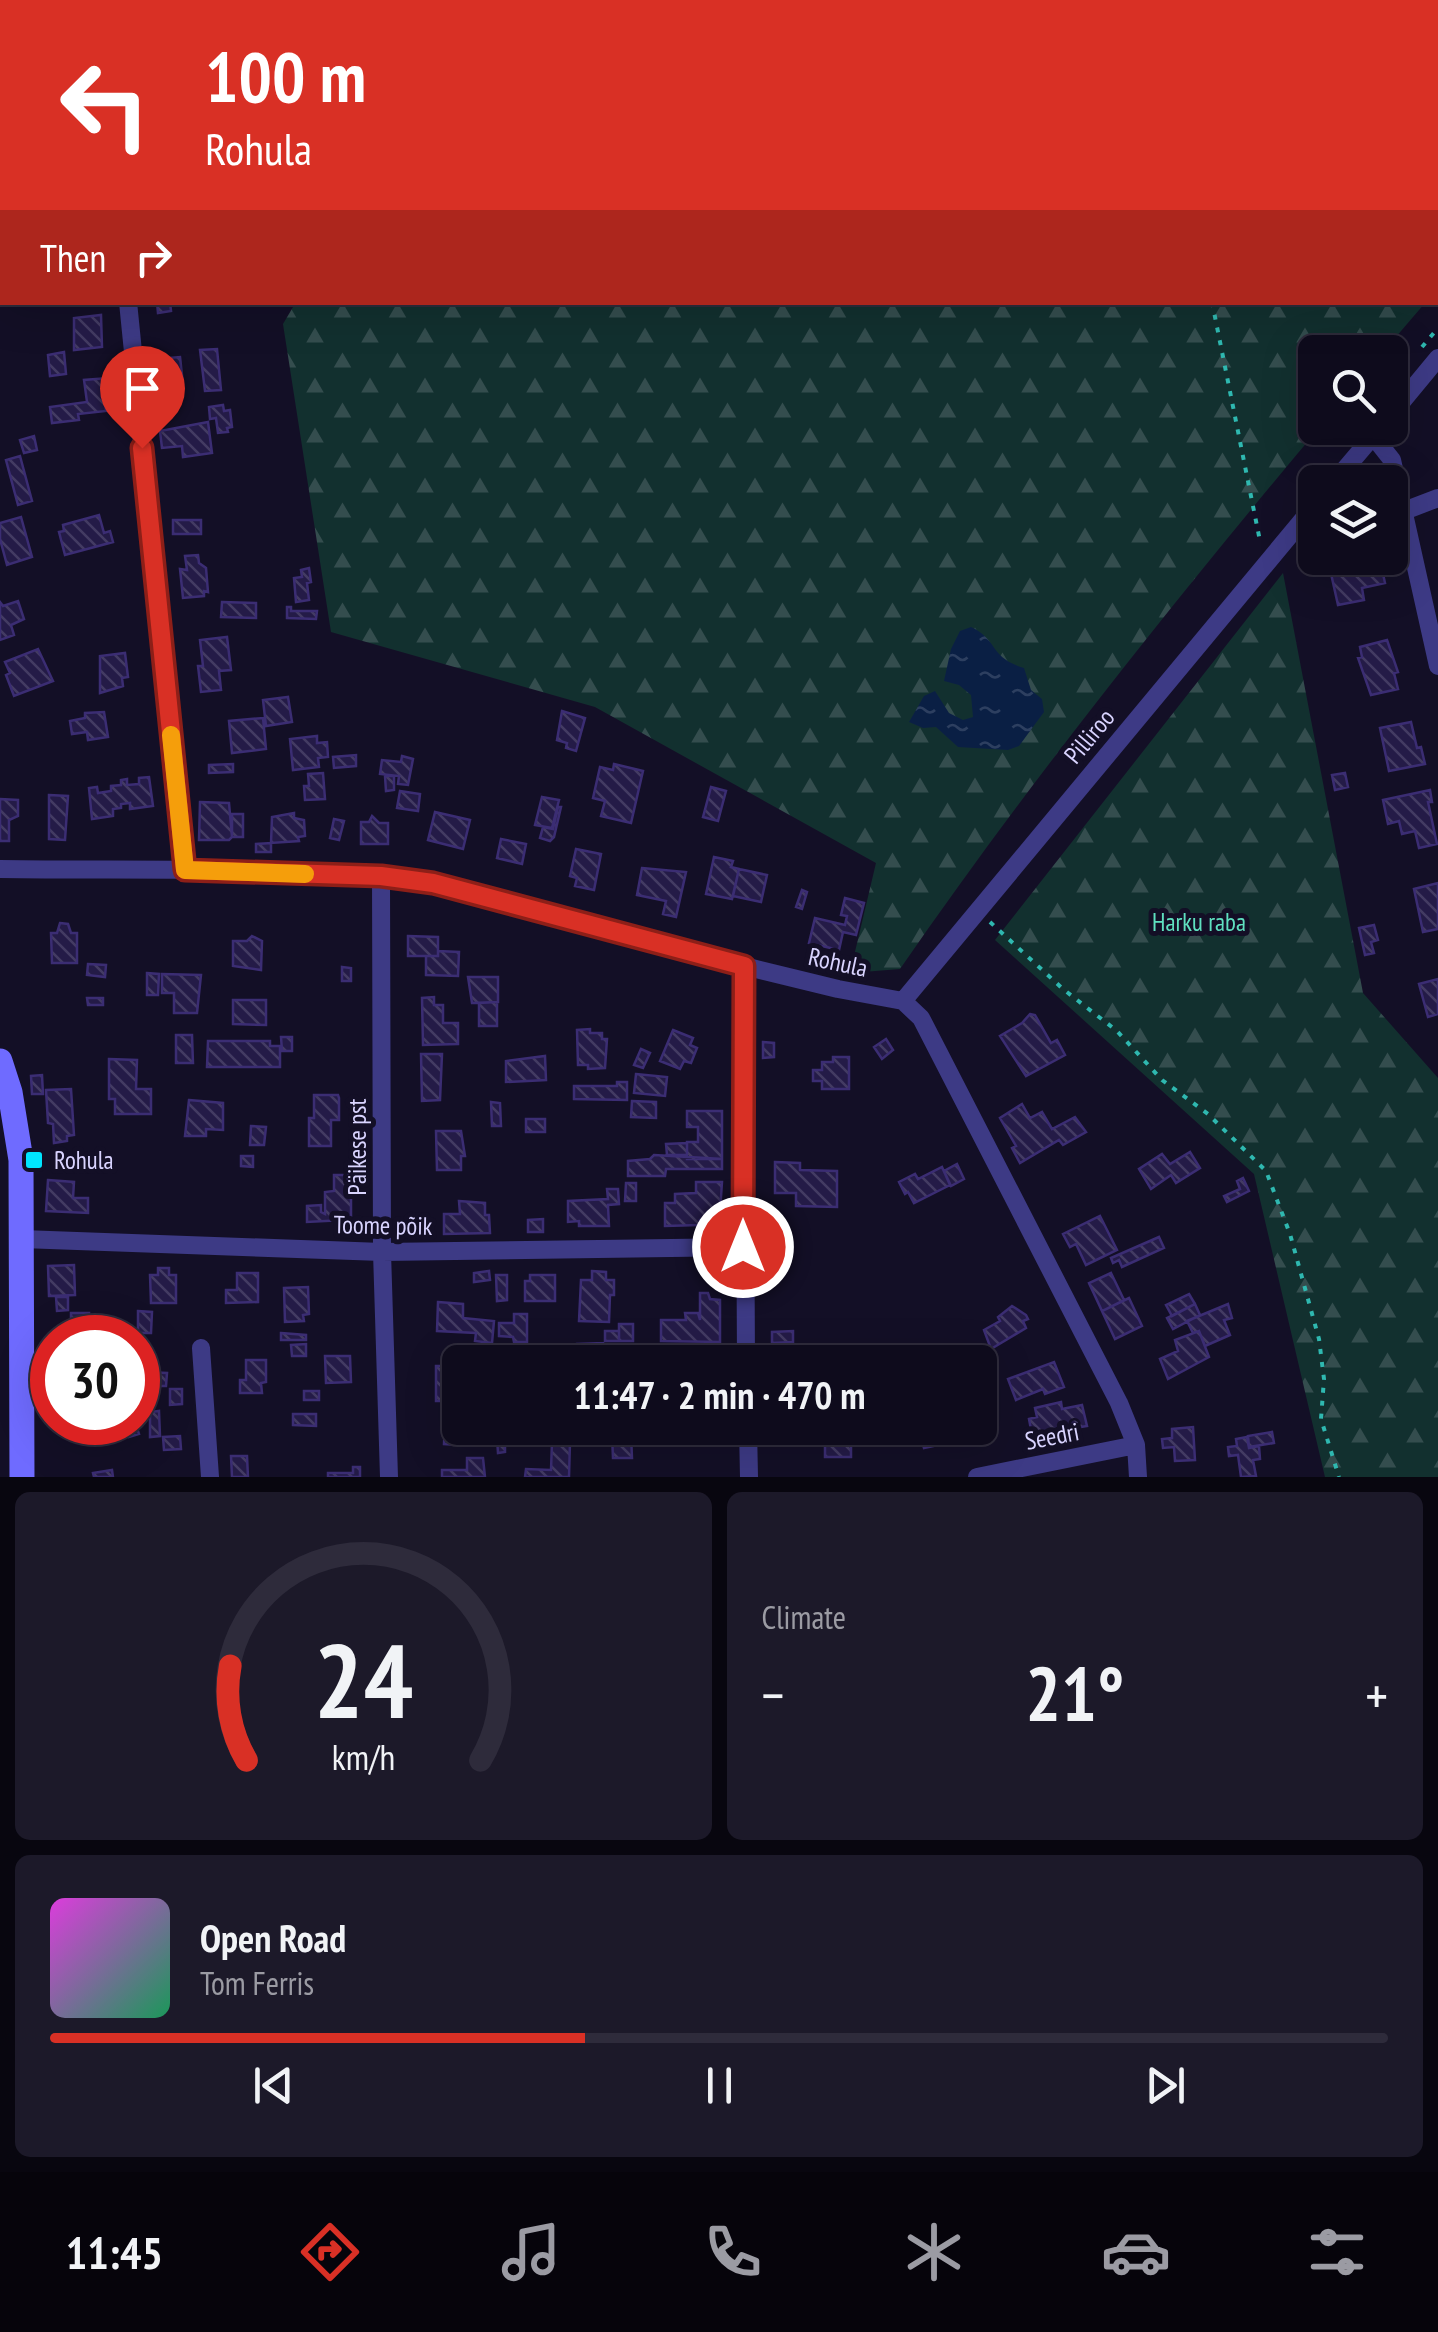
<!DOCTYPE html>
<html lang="en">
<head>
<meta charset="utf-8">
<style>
	:root { --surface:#0e0b1c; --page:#1c1929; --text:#f1f3f6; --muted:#9b9ba3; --line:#2e2b3b; --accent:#d93025 }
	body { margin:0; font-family:"PT Sans Narrow",sans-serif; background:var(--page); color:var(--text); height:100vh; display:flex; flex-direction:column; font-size:38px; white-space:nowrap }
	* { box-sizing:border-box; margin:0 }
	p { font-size:32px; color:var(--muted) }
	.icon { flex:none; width:55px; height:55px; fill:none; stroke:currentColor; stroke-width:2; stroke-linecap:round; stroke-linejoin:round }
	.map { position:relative; height:1477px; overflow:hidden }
	.drawer { display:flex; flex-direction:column; gap:15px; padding:15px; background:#08060f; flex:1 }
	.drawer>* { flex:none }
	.guide { position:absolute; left:0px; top:0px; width:1440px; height:305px; box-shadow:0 10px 40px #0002,0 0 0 2px var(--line); background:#d93025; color:#fff; overflow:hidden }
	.tools { position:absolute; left:1298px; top:335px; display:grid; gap:20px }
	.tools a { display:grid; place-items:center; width:110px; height:110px; border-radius:15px; background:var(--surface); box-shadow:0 10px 40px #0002,0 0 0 2px var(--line); font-size:50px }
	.speed { position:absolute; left:30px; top:1315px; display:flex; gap:20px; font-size:50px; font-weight:700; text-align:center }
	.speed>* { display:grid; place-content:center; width:130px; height:130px; border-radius:50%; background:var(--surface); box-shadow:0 10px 40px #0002,0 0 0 2px var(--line); line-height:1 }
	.speed .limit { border:15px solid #d22; background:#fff; color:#111 }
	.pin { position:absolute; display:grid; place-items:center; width:85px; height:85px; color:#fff; margin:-102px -42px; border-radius:50% 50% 50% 0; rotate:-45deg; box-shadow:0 0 10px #0007 }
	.pin .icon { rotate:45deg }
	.me { position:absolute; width:110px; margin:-55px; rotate:0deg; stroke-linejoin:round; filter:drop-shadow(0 0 8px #0008) }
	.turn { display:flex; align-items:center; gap:35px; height:210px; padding:0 40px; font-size:45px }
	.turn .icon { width:130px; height:130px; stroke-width:2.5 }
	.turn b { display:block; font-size:70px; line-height:85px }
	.then { display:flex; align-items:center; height:95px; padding:0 40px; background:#0003; gap:20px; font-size:38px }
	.big { font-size:75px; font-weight:600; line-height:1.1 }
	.drawer .tile { flex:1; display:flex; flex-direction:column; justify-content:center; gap:15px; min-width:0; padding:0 35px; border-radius:15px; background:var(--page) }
	.drawer .dial { align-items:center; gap:0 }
	.dial svg { height:260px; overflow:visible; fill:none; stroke:var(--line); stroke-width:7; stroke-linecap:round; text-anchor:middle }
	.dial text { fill:var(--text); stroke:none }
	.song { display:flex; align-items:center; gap:30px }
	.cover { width:120px; height:120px; border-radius:15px; background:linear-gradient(135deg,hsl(300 70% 55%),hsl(150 70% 35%)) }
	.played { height:10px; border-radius:5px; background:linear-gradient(90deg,var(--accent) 40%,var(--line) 40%) }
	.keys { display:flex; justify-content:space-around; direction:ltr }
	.heat { display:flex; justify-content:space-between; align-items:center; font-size:55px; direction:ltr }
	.drawer .tiles { flex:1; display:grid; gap:15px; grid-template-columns:1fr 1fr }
	.tile:last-child { grid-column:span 2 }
	.trip { position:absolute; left:442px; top:1345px; width:555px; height:100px; border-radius:15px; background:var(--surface); box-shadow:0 10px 40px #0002,0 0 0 2px var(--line); font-weight:600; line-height:100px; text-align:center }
	.dock { display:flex; height:160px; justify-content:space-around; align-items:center; background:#06040b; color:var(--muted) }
	.dock .icon { width:70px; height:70px }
	.dock .current { color:var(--accent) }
	.dock b { font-size:45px; color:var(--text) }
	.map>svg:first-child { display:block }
	.forest { fill:url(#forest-firs) }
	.water { fill:url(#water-ripples) }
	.building { fill:url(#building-back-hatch); stroke:#3b2d73; stroke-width:2.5 }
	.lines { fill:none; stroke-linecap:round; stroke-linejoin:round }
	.path { stroke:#2fb8b0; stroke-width:4; stroke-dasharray:5 8; stroke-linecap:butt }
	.street { stroke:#3d3a85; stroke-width:18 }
	.secondary { stroke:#6f6bff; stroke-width:25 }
	.route-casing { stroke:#8d1f18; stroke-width:25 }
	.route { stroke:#d93025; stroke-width:18 }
	.slow { stroke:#f59e0b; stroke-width:18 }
	.poi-dot { fill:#00e5ff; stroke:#130f26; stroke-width:4 }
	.labels { text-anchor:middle; stroke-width:10; stroke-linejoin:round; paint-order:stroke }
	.street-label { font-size:25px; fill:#d9d4ff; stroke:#130f26 }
	.park-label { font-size:25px; fill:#5fe0c0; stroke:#130f26 }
	.poi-label { font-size:25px; fill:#d9d4ff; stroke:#130f26; text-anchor:start }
</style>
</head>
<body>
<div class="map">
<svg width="1438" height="1477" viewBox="0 0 1438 1477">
	<defs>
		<pattern id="forest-firs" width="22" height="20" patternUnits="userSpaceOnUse" patternTransform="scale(2.5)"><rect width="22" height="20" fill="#12302f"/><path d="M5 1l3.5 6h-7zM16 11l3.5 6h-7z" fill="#344d4e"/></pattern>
		<pattern id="water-ripples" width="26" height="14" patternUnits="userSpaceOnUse" patternTransform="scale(2.5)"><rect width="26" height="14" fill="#0a1f44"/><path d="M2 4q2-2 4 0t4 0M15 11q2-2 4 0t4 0" fill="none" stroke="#2d3f60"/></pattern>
		<pattern id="building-back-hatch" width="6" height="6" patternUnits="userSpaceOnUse" patternTransform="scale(2.5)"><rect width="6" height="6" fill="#241b47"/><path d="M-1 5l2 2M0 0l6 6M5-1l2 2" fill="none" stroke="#433b63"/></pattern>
	</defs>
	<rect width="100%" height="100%" fill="#130f26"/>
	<path class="forest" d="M370,0H1438V287V2H370Z
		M296,302L1425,303L1383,352H1315V428H1319C1173,602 1030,781 900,969L850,973L876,863L595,707L331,632L283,324Z
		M1283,573L1363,993L1438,1078V1477H1325L1254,1174L995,940Z"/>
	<path class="water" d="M971,627C999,640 988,657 1024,668L1031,690L1042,699L1044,712L1019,746L1008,750L958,747L936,727L923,728L909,722L924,696L935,691L949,713L963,720L973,717L971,695L959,685L944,681L951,649L960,631Z"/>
	<path class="building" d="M157,302H170L171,311L158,313Z
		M101,315L102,347L74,350V318Z
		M217,349L221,390L205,391L200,350Z
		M64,352L66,374L50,376L48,355Z
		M180,357L183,384L160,386L157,359Z
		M108,378L110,401H105L106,411L78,414L79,420L52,423L50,407L87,402L84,380Z
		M223,405L224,411L230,410L232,427L227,428L228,432L218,433L216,418L210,419L209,407Z
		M208,422L212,453L183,457L182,446L162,448L160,431Z
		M34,436L37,450L24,453L20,440Z
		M20,456L32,501L18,505L6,460Z
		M99,515L104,533L110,531L113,542L65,555L59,532L64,531L63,525Z
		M21,517L32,557L7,565L0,539V523Z
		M173,520H201V534H173Z
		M198,555L199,563L206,568L208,592L204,591V596L183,598L180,569L187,570L185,556Z
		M1340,558H1355L1357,566L1380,560L1385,583L1362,588L1364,600L1338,605L1328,560Z
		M309,568L311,582L307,583L309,600L296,602L294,578L302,577L301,570Z
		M18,601L24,619L11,625L14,635L0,640V602L3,606Z
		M222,602L256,603V618L221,617Z
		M287,607H291V611H317L316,619L287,618Z
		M227,637L231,670L219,671L221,690L201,692L198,666H203L200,640Z
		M1387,640L1398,672L1394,673L1398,689L1371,695L1358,658L1362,657L1360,647Z
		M38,649L53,681L14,696L6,675L10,673L5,662Z
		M125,653L128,677L122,678L123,686L100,693V656Z
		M288,697L292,722L266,726L263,700Z
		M562,711L585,718L576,751L566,748L567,743L557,740Z
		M104,712L108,737L88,740L87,732L72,734L70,721L85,718V713Z
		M263,718L266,749L232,753L229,721Z
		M1411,722L1417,748L1421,747L1425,764L1389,771L1380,728Z
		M317,736V743L327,742L328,757L318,758L319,767L293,770L290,739Z
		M356,755V766L334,768L333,757Z
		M402,756L413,759L408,785L398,784L399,776L380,774L382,760L401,762Z
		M233,764V772L209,773V765Z
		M614,764L643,771L631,823L601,816L605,801L593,798L600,767L613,770Z
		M323,773L325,799L305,800L304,786H309L308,774Z
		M1345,773L1348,787L1335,790L1332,775Z
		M385,776H394V790L386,791Z
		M149,777L153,806L130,809V803L121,804V808L113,809V816L92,819L89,788L97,787L98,793L111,791V786L121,785V780L127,779V785L139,784V778Z
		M711,787L726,791L718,821L703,817Z
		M1430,790L1432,802H1428L1437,844L1419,848L1415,831L1402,834L1399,821L1388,824L1383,800Z
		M400,791L420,794L418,811L397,808Z
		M49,795L68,796L65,840L49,839Z
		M542,797L559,800L552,828L535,825Z
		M0,799L18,800V816L9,820V841H0Z
		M200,802L229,803L232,837L229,840H199Z
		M558,807H561L554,837L550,841L540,838L543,827L553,829Z
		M435,812L470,820L463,849L428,840Z
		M294,813V818L304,820L305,836L298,837L299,841L271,843L272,817Z
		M232,814H243V837H232Z
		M372,816L379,823H388V844H361V822H369Z
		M334,819L344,821L339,840L330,838Z
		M501,839L526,844L522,864L497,858Z
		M271,843V852H256V844Z
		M576,849L601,854L594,890L575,886L577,878L570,876Z
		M714,857L733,861L731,867L739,869L732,899L706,894Z
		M642,868L686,872L676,917L663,914L666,901L637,895Z
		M739,869L767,875L761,902L733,896Z
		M1438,883V929L1423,932L1414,889Z
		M802,890L807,892L802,909L796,907Z
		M845,898L864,903L856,935L843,932L839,950L809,943L815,918L845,925L847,916L841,915Z
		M60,923L68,924L71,933H77V963H52L51,933H57Z
		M1374,925L1378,940L1371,942L1374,953L1365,955L1359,928Z
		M252,936L262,941L261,970L233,966V941H247Z
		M408,936L438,937V956H408Z
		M438,951L459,952L458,976L426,975V956H438Z
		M88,964L106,965L105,977L87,975Z
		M342,967L351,968V981H342Z
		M147,973L159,974L158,995H147Z
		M162,974L201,975L197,1013H174V993H162Z
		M468,977H498V1002L472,1003Z
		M1438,979V1014L1428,1017L1419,984Z
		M434,997V1005H443V1023H458V1044L423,1045L422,998Z
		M87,998H103V1005H88Z
		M233,1000H266V1025L233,1024Z
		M497,1002V1026H479V1003Z
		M1030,1014L1035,1015L1051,1043L1057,1040L1065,1055L1026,1076L1000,1036L1022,1023Z
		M590,1029V1033H602V1039H607L605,1068L588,1069V1065H578L577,1030Z
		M673,1030L693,1038L690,1045L697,1048L691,1063L684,1061L680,1069L660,1061Z
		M176,1035H192L193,1063H176Z
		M281,1037H292V1051H282Z
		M886,1039L893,1050L882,1059L874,1047Z
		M208,1041H270V1046H280V1067H207Z
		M763,1042L774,1043V1057L763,1058Z
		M641,1049L650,1053L643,1068L634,1065Z
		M421,1054H442L440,1100L422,1101Z
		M545,1056L546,1080L506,1082V1061Z
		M833,1057H849V1089H822V1081H813V1070H822V1062H833Z
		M109,1059L137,1060L136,1089H151V1114H115V1099H109Z
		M636,1074L667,1077L665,1096L634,1093Z
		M42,1075L43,1094H32L31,1076Z
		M617,1082H627V1100L574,1099V1086H617Z
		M71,1089L74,1135L67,1136V1141L54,1143L53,1124L48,1123L46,1090Z
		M314,1095H338L339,1098V1120H331V1146H309V1118H314Z
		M189,1100L223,1103V1130L206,1129V1136H185Z
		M632,1101L656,1102V1118L631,1117Z
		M491,1102L500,1103L501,1126H492Z
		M1022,1104L1030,1118L1042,1112L1052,1129L1075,1117L1086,1132L1063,1145L1059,1140L1020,1163L1012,1148L1016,1146L1000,1118Z
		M687,1111H722V1159H687V1142H698V1127H687Z
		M526,1119H545V1132H526Z
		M251,1126L266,1127L264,1145H250Z
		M436,1131H461L465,1156H461V1170H437Z
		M687,1143V1155H667L666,1144Z
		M1190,1152L1200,1168L1176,1183L1171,1175L1151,1189L1139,1169L1162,1154L1170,1164Z
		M654,1155L722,1159V1169H666L665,1176H628V1161L650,1159Z
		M241,1156H253V1167L241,1166Z
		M775,1162L800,1163V1170L837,1171V1207L796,1206V1193H775Z
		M957,1164L964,1179L951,1186L944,1171Z
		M942,1167L950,1185L914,1203L908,1192L905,1194L899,1182L915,1174L918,1179Z
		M334,1175H351V1216L344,1217V1220L307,1222V1206L321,1205V1212L325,1214V1192L334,1191Z
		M1243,1178L1249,1191L1227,1202L1224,1196L1240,1189L1237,1181Z
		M48,1180L74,1182L73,1198H88V1213L46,1211Z
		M696,1182H722L720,1212H711V1220H700V1225L665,1226V1203H675V1194L696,1193Z
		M626,1183H636V1201H625Z
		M607,1189H618L619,1204L608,1205L609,1226H579V1221L568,1222V1201L608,1199Z
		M459,1201L485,1203V1215H489L490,1233L444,1234V1214H460Z
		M1100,1216L1117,1250L1086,1265L1076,1244L1070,1247L1063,1234Z
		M543,1219V1232H528V1220Z
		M1159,1237L1164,1248L1122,1267L1119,1260L1113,1263L1111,1258Z
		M74,1265L75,1295L49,1296L48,1266Z
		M158,1268H169V1275H176V1303H151L150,1275H158Z
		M489,1271L490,1280L474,1282V1273Z
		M592,1271L606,1272V1280H614V1295H610L609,1322L579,1321L581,1280H592Z
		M237,1273H258V1302L226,1303V1290H237Z
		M1111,1273L1124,1300L1102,1311L1089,1283Z
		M496,1275H507V1300L497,1301Z
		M530,1275H555V1301H525V1281H530Z
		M308,1287L309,1314L303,1315L304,1321L285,1322L284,1288Z
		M700,1293H708L710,1299L720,1300V1342L661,1341V1320H686L685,1313H698L700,1320Z
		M1189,1294L1195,1304L1172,1316L1166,1305Z
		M56,1297H68V1310L57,1311Z
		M1129,1298L1142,1326L1115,1339L1102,1311Z
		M438,1302L463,1304V1318L494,1321L492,1343L475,1341L476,1333L437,1331Z
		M1195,1304L1200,1315L1173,1329L1167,1318Z
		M1228,1304L1232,1318L1224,1320L1230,1335L1205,1346L1199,1331L1193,1333L1187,1321Z
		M1012,1306L1026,1315L1028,1319L1023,1321L1026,1328L991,1349L984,1330L1000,1321L998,1317Z
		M138,1311L152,1312L151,1333H138Z
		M71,1313H89L88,1331H71Z
		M514,1314H527V1342H514L513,1337L499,1336V1323H514Z
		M619,1324H633V1341H619Z
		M605,1331H619V1341H605Z
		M793,1331V1342L772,1343V1332Z
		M1199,1331L1209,1357L1168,1379L1160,1359L1178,1351L1175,1340Z
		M281,1333L306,1335V1340H281Z
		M603,1343V1360L589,1361V1353L577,1354V1344Z
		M306,1344V1356H292L291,1345Z
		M325,1356H350L351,1382L326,1383Z
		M246,1360H266V1382L261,1383L262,1393H240V1380H246Z
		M1054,1362L1064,1387L1045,1394L1043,1389L1016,1400L1008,1379Z
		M436,1366H455V1376H460V1405L457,1401H436Z
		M145,1372L167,1373L166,1386H144Z
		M170,1389H182V1404L170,1405Z
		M304,1391H319V1400H304Z
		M989,1391L994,1407L981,1411L980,1394Z
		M1061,1402L1062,1409L1082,1405L1087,1426L1032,1435L1029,1419L1037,1417L1035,1408Z
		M159,1411L160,1436L150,1437V1412Z
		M293,1414H316V1426L293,1425Z
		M124,1422H135L139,1434L129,1437Z
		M445,1423L460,1424L459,1445L444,1444Z
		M1193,1427L1195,1460L1175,1461L1174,1447L1163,1448L1162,1439L1172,1438V1429Z
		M675,1428H686L685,1445H675Z
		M808,1428H851V1457H825V1444H808Z
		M934,1428L938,1445L924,1448L919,1431Z
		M1272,1432L1274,1443L1249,1447L1248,1436Z
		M631,1434L632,1458H613L612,1435Z
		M180,1436L181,1449L164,1450L163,1437Z
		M1247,1437L1249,1448L1259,1446L1260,1459L1253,1460L1256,1476L1241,1477L1238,1455L1229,1456L1228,1447L1237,1446L1236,1439Z
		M497,1438H505V1452L498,1453Z
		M552,1442H570L569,1477H525L526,1469L551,1470Z
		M231,1456H247L248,1477H232Z
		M467,1458H483L485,1477H442V1470H467Z
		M353,1467H360V1477H328V1473H353Z
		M112,1470L113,1477H94L93,1473Z"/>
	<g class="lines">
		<path class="path" d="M1157,0L1158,2
			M1212,302L1260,541
			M1422,347L1438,328
			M1300,493L1320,469
			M990,922L1063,989L1117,1031L1162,1080L1208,1114L1266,1171L1290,1234L1319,1339L1324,1379L1321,1419L1339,1477"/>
		<path class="street" d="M94,0L95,2
			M0,298H2
			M128,302L185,870
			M1390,416L1438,358
			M1373,436L1392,460L1438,666
			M1334,482L1379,429
			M1404,511L1438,498
			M0,869C144,871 290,865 433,883L744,966L838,989L903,1001L921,1018L1119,1403L1136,1445L1138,1477
			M381,877L382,1252L389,1477
			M744,966L746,1362
			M903,1001L1315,505
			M22,1239L382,1252L743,1247
			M201,1348L210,1477
			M748,1428L749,1477
			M977,1477L1136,1445"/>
		<path class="secondary" d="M0,1061L10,1092L21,1160L22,1477"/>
	</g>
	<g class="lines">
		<g class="route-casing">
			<path id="route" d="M142,448L185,870L381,876L433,883L744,966L743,1247"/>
		</g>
		<use href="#route" class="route"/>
		<path class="slow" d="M171,735L185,870L305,874"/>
	</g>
	<rect class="poi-dot" x="24" y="1150" width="20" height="20" rx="5"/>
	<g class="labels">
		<g class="street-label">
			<text transform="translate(1089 736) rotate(-50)" y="9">Pilliroo</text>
			<text transform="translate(838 962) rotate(12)" y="9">Rohula</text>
			<text transform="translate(357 1147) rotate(-90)" y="9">Päikese pst</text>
			<text transform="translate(383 1225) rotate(1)" y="9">Toome põik</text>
			<text transform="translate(1052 1436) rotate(-11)" y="9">Seedri</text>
		</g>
		<g class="park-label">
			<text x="1199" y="931">Harku raba</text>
		</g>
		<g class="poi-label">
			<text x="54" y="1169">Rohula</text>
		</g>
	</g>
</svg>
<div class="tools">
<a><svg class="icon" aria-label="search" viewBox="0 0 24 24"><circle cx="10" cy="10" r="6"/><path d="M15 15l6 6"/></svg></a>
<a><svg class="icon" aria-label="layers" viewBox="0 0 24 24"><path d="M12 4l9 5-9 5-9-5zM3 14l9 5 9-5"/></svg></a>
</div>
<div class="speed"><div class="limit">30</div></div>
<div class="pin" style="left:142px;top:448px;background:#d93025"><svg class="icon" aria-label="arrive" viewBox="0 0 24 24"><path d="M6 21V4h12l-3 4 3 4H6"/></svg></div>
<svg class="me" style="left:743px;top:1247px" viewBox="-20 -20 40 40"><circle r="17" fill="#d93025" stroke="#fff" stroke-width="3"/><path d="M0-11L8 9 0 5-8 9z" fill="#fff"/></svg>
<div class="trip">11:47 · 2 min · 470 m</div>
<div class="guide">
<div class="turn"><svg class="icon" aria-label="left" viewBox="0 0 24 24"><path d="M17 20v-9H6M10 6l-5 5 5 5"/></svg><div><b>100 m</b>Rohula</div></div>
<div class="then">Then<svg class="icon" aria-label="right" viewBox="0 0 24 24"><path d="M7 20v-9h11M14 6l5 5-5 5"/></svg></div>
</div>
</div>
<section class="drawer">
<div class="tiles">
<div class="tile dial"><svg viewBox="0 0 100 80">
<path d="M14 69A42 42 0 1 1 86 69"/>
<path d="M14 69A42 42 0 0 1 9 40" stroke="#d93025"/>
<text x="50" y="56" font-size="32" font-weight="700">24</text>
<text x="50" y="72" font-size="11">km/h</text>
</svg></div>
<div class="tile"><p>Climate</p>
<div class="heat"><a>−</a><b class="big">21°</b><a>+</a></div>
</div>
<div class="tile">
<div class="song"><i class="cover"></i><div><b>Open Road</b><p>Tom Ferris</p></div></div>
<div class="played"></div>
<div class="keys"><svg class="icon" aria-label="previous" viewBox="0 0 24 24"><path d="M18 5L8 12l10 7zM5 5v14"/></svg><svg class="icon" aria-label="pause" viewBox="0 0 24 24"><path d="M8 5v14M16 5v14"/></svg><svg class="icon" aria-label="next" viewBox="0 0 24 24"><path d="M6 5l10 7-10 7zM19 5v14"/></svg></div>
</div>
</div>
</section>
<nav class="dock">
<b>11:45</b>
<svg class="icon current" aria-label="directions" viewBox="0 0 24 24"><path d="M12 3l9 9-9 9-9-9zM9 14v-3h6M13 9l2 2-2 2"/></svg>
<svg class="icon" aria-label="music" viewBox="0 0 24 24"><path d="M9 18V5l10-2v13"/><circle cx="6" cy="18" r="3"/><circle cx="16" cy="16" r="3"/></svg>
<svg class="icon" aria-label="phone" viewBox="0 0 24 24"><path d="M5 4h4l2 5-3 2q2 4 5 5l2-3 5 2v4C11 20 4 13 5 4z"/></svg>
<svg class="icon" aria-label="climate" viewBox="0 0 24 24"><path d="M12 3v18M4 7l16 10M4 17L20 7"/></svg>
<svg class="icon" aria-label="car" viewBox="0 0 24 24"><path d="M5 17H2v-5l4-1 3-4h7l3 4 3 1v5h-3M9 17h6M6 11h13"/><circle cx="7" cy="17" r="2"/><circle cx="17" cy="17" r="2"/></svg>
<svg class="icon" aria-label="filters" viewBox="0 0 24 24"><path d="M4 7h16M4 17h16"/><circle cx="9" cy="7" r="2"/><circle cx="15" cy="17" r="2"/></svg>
</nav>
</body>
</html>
